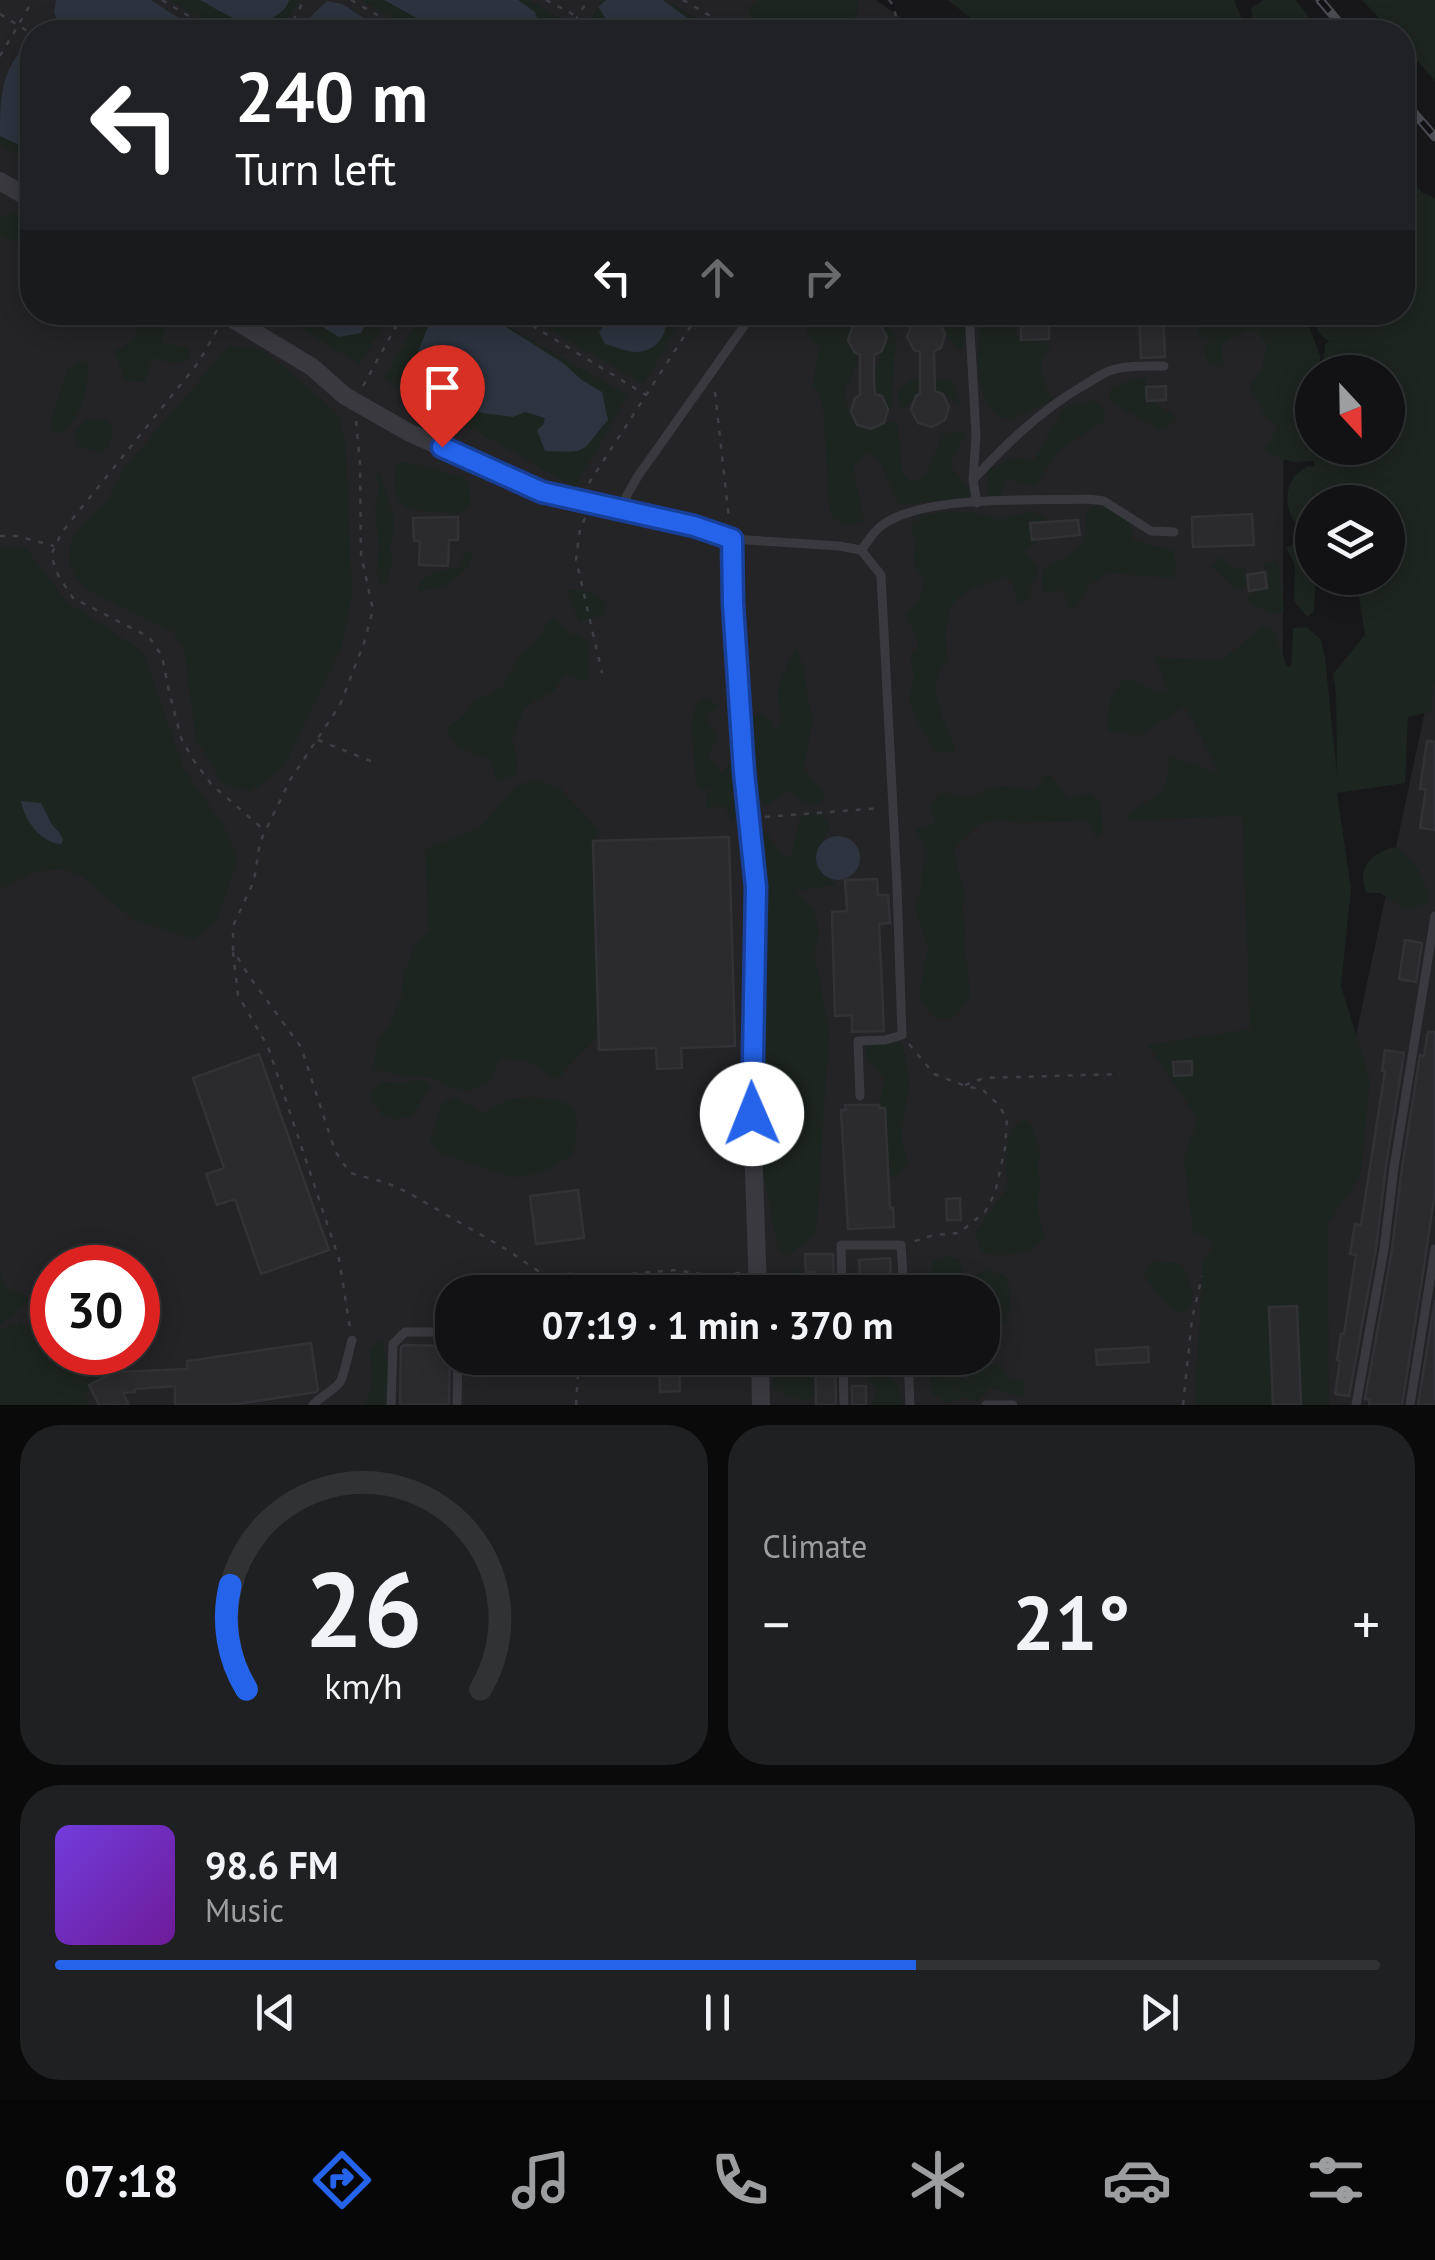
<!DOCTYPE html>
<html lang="en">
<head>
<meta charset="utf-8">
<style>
	:root { --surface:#121214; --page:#1f2022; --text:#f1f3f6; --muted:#9c9ea0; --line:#313234; --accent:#2563eb }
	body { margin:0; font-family:"PT Sans",sans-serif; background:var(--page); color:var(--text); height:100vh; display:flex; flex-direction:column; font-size:38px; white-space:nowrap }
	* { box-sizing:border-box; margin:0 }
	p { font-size:32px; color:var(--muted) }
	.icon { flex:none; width:55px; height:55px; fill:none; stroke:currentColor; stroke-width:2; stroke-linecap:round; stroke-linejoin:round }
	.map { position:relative; height:1405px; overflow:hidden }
	.side { display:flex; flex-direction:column; gap:20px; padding:20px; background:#0a0a0b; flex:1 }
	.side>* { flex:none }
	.guide { position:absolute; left:20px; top:20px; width:1395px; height:305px; border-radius:40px; box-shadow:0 5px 25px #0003,0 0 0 2px var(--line); background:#202124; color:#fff; overflow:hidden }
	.needle { width:65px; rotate:158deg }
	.buttons { position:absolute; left:1295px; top:355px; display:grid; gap:20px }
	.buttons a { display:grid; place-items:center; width:110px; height:110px; border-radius:50%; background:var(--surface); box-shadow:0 5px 25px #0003,0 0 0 2px var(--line); font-size:50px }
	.speed { position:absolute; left:30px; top:1245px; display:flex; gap:20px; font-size:50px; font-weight:700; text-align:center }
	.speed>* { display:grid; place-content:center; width:130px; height:130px; border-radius:50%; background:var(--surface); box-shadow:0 5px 25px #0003,0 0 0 2px var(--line); line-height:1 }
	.speed .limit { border:15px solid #d22; background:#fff; color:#111 }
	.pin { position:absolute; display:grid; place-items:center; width:85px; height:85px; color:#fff; margin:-102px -42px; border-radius:50% 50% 50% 0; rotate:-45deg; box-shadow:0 0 10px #0007 }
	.pin .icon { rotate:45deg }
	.me { position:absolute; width:110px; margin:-55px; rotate:359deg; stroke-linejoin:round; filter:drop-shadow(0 0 8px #0008) }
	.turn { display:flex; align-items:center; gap:35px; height:210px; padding:0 50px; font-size:45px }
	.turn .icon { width:130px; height:130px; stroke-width:2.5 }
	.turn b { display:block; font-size:70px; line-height:85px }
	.lanes { display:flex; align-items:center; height:95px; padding:0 50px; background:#0003; justify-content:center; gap:50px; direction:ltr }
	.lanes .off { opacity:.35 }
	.big { font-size:75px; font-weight:700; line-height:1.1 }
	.side .widget { flex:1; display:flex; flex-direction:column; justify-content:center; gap:15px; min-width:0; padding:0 35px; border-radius:40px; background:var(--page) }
	.side .dial { align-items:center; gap:0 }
	.dial svg { height:260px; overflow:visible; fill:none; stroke:var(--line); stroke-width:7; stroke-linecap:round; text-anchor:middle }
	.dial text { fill:var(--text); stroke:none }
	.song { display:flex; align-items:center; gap:30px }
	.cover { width:120px; height:120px; border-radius:15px; background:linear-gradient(135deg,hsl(260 70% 55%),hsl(280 70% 35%)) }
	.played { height:10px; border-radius:5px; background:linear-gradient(90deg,var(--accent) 65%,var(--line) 65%) }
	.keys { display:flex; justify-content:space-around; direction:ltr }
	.heat { display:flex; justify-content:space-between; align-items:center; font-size:55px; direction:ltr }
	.side .tiles { flex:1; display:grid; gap:20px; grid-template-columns:1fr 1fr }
	.widget:last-child { grid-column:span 2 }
	.trip { position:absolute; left:435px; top:1275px; width:565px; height:100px; border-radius:40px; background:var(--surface); box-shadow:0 5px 25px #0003,0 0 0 2px var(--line); font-weight:700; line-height:100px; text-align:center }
	.tab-bar { display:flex; height:160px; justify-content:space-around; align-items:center; background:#070708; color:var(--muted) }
	.tab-bar .icon { width:70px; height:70px }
	.tab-bar .on { color:var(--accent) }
	.tab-bar b { font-size:45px; color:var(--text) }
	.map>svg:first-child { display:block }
	.built { fill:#242427; fill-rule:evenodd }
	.green { fill:#1d2520 }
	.water { fill:#2d343f }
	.building { fill:#2b2b2e; stroke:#323236; stroke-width:2.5 }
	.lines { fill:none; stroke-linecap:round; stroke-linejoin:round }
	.path { stroke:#3e3f46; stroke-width:2.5; stroke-dasharray:5 8; stroke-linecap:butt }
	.lane { stroke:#39393f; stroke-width:9 }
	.street { stroke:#39393f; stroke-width:18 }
	.rail-casing { stroke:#4b4c54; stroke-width:9 }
	.rail { stroke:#131315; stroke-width:5; stroke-dasharray:15; stroke-linecap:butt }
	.route-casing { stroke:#184099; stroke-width:25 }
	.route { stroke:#2563eb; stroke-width:18 }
</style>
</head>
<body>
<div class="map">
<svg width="1435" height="1405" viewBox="0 0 1435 1405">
	<rect width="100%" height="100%" fill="#18181a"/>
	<path class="built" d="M0,0H876L921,32H32V312L1284,313L1280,1393L1433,673H1435V1405H0ZM52,1268H138V1352H52ZM452,1292H982V1358H452Z"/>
	<path class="green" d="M169,0H299L281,32H225Z
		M361,0H529L566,22L559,32H416Z
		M602,0H665L719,32H610L590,21Z
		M756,0H857C861,14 851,20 849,32H766L751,18L748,9Z
		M948,0H1234L1247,32H1011L978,24Z
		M1264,0H1296L1319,32H1255L1251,8Z
		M1362,0H1435V81L1403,44L1402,32H1392Z
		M31,43L32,44V164L0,144V95Z
		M1403,172L1423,193L1435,198V677L1431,712L1408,717L1405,783L1337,793L1351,889L1341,986L1370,1080L1360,1177L1328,1223L1329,1405H1197L1195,1404L1203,1262L1215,1243L1193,1232L1184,1158L1198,1119L1148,1045L1250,1029L1243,823L1240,816L1128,820L1126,815L1165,790L1170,756L1219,773L1187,710L1182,708L1139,736L1108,730C1108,709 1109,692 1126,678L1164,694L1168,691L1155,657L1222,660L1262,627H1272L1287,666L1291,667L1293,628L1307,627L1321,640L1325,658L1337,774L1336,692L1333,674L1365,635L1356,578H1388V502H1312V529L1307,533C1288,523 1281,495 1294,477C1298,472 1303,470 1307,466L1314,467V461L1292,462L1266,453L1264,448L1279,426L1266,417L1249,387L1262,369L1267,345L1257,332L1247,330L1222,344L1223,367L1207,364L1204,349L1210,341L1200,336L1197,326L1219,315L1220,313H1304L1320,355V372H1312V405L1305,426L1308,435L1312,440V448H1388V372H1322L1325,344L1329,342C1315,330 1315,330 1320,313L1402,312L1403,269L1406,262L1402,254Z
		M21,209L30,211L32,214V249L27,244L2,238L0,235V218Z
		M146,313H172L161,339L163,343L187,347L191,359L176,363L152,359L145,382L125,381L115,352L135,339L136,328L147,319Z
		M275,313H391L360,364Z
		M421,313H484L628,395L575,487L384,379Z
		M520,313H685L644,384Z
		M815,313H881L882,315L849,327L858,362L844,392L849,413L867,429L884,423L897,421L902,474L912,482L926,475L943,434L963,431L966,433L950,465L970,491L968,498L899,505L878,458L865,453L853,467L864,521L845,525L832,517L830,510L823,407L819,393L813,386L819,348L807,334V327Z
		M916,313H969L962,349H958L945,334L939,321Z
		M982,313H1018L1014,327L1018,338L1051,344C1035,369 1040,376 1053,400L1011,419C968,418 979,341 982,313Z
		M885,323L896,336L891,411L863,378L862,374L879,364L880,324Z
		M230,345L265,351L337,413L345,440L352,594L342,645L284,767L250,792L222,783L196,739L184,648L172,631L96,595L78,581L69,562L71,541L81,526L108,499L126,466Z
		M79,360L88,363C89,386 81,423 58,434L54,432L51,423L67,370Z
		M1143,377L1145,378L1147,401L1156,404L1178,418L1163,431L1110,402L1109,394L1112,387Z
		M915,378L951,380L962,405L925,386L906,408H902L898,398V391Z
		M1093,400L1105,410V422L1098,424L1057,452L1036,486L1004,479L1000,499L988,498V472L990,469L1014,457L1034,460L1064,408Z
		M88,419L108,421L113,430L108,448L99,452L79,446L74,432Z
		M397,462C423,463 440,472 465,477L470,490V505L459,514C419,508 386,521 397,462Z
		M376,473L380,474L394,518L393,537L389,547L393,562L385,585H380L377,575L379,546L375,509L379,489Z
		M1106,496L1127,517L1134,540L1173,551L1177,569L1172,578L1108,573L1089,585L1076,608L1069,607L1063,590L1047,593L1041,589L1043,570C1072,553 1089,551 1086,513Z
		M951,511L974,512L999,520L1032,511L1047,519V534L1025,550L1039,571L1030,587L1032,594L1029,600L1019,603L1012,583L1004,576C992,582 968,589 959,597C943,611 944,642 948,660C923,687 943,717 955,746L953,752L935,751L917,720L909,700L914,676L910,654L918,648V641L906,615L917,603L924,582L913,562L916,542L910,524L918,520V516Z
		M1312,535V578H1316L1314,611L1307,617L1294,601L1295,565L1286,548Z
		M0,547H25L66,601L143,652L184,769L224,827L236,855V865L216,921L193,939L132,919L83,877L64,869L33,872L0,889Z
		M473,551L468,568L445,586L419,591L417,589C424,571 444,570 461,567L464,553Z
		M1220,557L1232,568L1246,569L1250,584L1237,590L1212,567Z
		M1278,561L1284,609L1283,612L1272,615L1248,602V595L1267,588L1264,562Z
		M567,590C585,590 597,590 607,605L604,615L579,621Z
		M554,619L573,635L578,633L588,644V679L584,682L565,675L553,692L533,702L524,709L512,738L517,759L516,775L500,780L495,777L493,762L457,746L446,729L466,714L474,700L492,694L504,685L519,657L534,644L548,622Z
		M796,648L803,667L812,721L804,768L825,795L820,803H805L788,791L766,805L755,793L758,773L744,726L751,717L760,713L771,721L774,732C788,714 778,713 778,694C778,680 790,661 796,648Z
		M708,697L718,706L705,716L717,736L708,756L722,773L734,756L741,781L730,795L744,812L732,820L724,806L707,808L706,795L713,787L704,791L696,785L692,722L696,704Z
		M1051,775L1068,800L1089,792L1100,801L1103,832L1096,838L1091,825L1085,821L1014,823L1001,819L992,822L981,823L958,845L953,853L964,891L962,909L965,931L963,945L968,968L970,997L958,1014L952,1018L941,1019L930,1014L919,997L928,947L915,908L921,889V872L928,856L916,829L936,823L930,807L939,793H950L970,799C996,783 1002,784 1031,791L1040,785L1042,776Z
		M537,780L560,788L599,830L593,841L599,1036L577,1057L557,1080L527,1061L500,1058L488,1084L466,1091L449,1087L432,1078L394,1074L373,1069L377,1043L389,1025L401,998L404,974L414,947L429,929L425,849L480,828L517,785Z
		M818,813L823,816L830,827L817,852L822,873L836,885L795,891L814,911L819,933L814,952L829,1031L816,1234L787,1256L778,1249L752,1114L758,823L785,857L791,856L800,817Z
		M1397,847C1417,867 1425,873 1429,903L1405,909L1380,893H1367C1354,868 1374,850 1397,847Z
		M884,1036L899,1041L903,1045L909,1083L901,1136L908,1163L893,1179L879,1154V1102L885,1081L867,1058L865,1046L868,1042Z
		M417,1080L427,1082L430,1087L412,1116C387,1124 380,1117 370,1094L380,1082L402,1083Z
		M456,1096L481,1113C491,1109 501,1102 511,1099C525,1096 564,1096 573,1109C580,1119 575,1139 575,1150C561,1166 535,1177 513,1177L441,1154L430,1142L442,1103Z
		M1025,1119L1031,1124L1041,1154L1037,1165L1040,1182L1037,1205L1044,1239C1028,1257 1007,1256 984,1254L978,1244L976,1231L1008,1187C1006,1171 1005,1143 1012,1129C1015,1124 1021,1121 1025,1119Z
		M948,1255L959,1260L965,1281L985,1270L1005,1276C1010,1289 1014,1315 1001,1326C998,1329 989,1332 985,1333L983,1340L982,1292H930L933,1262Z
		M1159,1261L1163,1263L1178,1262L1184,1268L1194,1295L1188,1309L1180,1314L1165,1303L1143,1274L1150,1263Z
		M799,1270L812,1288L810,1292H777L776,1283L784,1274Z
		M0,1273L5,1286L32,1299L0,1325Z
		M52,1306V1352L70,1353L81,1368L103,1377L86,1395L88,1405H0V1330L22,1321L26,1329L36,1308Z
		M378,1341H382C388,1362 392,1384 388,1405H365L373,1382L370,1351Z
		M772,1358H815V1390L812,1397L801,1401L771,1388L776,1372Z
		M924,1358H961L954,1374L967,1380L975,1368L1001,1364L1008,1378L1025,1381L1024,1397L990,1388L978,1402L963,1398L947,1403L933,1394Z
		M886,1374L897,1384L903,1405H871L877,1390L866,1377Z"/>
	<path class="water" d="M56,0H151L200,32H82L59,24L54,13Z
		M200,0H289C286,10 282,11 274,17C251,34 221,11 200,0Z
		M384,0H518L535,12L539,24L530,32H442Z
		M606,0H663L686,17L716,32H633L607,20L598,7Z
		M327,1L342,4L386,32H300L314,13Z
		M25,47L32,50V144L28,140L17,144L0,136C0,103 0,71 25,47Z
		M309,313H371L361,333L339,337L313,321Z
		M433,313H484L563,363L582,380L602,392L608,420C579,452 593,453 545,451L537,430L543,425L545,418L525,412L513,417L482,413L418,375L413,365Z
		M607,313H664C671,331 657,352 637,352C626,352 616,347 605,344L599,332L606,323Z
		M21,801L41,803L52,825L60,833L63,840L61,844C41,843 24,820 21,801Z
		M816 858a22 22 0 1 1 44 0a22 22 0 1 1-44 0Z"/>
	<path class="building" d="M1163,313L1165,357L1141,358L1139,314Z
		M925,317L939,321L945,334L941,348L934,351L935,391L943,394L949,407L945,420L932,427L918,423L911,410L916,396L920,394V352L914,350L907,337L912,323Z
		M866,319L880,324L887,337L882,351L874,355V380L875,394L882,396L888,409L884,423L871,429L857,425L851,412L855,398L860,395V354L855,353L848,340L853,326Z
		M1049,324V339L1021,340V325Z
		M1166,386V400L1147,401L1146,387Z
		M1252,514L1254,545L1193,547L1192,517Z
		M458,517V540H449L448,566L419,565L420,541H414L413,518Z
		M1078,520L1080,535L1032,540L1030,523Z
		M1265,572L1267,588L1249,591L1247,575Z
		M1427,741L1435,742V830L1420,828L1426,789H1420Z
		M729,837L735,1046L681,1048L682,1068L657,1069L656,1048L599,1050L593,841Z
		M877,879L878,895H888L890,923L879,924L884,1031L852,1032V1015L835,1016L832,912L847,911L845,880Z
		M1405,940L1422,943L1416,982L1399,979Z
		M1428,1032H1435V1191L1425,1260L1402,1405H1369L1370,1400L1365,1399L1392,1250L1402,1168L1420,1055L1424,1056Z
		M1385,1050L1404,1053L1386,1166L1376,1248L1349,1396L1335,1394L1340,1361L1337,1360L1341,1334H1344L1356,1255L1350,1254L1355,1224L1361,1225L1385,1071H1382Z
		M259,1054L329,1250L261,1274L235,1199L217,1205L206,1174L224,1168L193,1078Z
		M1192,1061V1075L1174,1076L1173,1062Z
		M845,1105H879V1108H885L890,1208H893L894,1227L848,1229L841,1110H846Z
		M578,1190L584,1238L536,1244L530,1196Z
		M960,1198L961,1220H947L946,1199Z
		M805,1254H833L834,1292H815L814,1272H806Z
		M890,1258L892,1292H861L859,1260Z
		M1435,1300V1405H1418Z
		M1297,1306L1301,1405H1273L1269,1307Z
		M311,1343L318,1390L316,1392L230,1405H175V1386L135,1389V1392L123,1393L129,1405H99L89,1385L115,1372L187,1369V1361Z
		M404,1345L450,1346L449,1405H400L401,1347Z
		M1148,1347L1149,1362L1097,1365L1096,1350Z
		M659,1358H679L680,1391L660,1392Z
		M815,1358H835L836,1405H816Z
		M864,1358H895L896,1372L865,1374Z
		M852,1386H866V1405H852Z"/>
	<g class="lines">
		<path class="path" d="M162,0L215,32
			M351,0L407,32
			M546,0L578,17L598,32
			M683,0L738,32
			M889,0L893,5L900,32
			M0,14L32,34
			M287,32L304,0
			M568,32L588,0
			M0,56L33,0
			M510,312L646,395
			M217,330L198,363L62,532L51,555L58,575L73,598L149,637L162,656L169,691L181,738L192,758L211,784L264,830
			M363,386L404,312
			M715,392L729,519
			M356,421L360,463L361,554L373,610L364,643L340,705L290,780L260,842L254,881L233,926V950L249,976L301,1047L335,1151L350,1173L384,1182L407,1192L509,1251L554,1282L562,1292
			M589,483L700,312
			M585,518L580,529L576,559L602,673
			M0,536H17L54,546
			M318,740L378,764
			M765,817L881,808
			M233,952L238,995L268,1047L339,1259L350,1328
			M909,1044L934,1074L963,1085L983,1090L998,1104L1007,1119L1005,1148L995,1193L985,1212L959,1233L934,1235L912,1242
			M965,1085L984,1078L1120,1074
			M556,1281L567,1274L618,1275L676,1270L715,1276L740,1273
			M576,1405L579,1358
			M1183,1405L1192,1319L1202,1276"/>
		<path class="lane" d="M969,312L976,435L973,480L977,503
			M973,480C1006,444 1039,412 1081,387C1090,382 1099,375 1109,371C1126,365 1145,366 1164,366
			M623,509L627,495L638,476L754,312
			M732,539L839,546L861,550
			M860,1096L858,1041L885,1040L902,1035L897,886L881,575L861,550C867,543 873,532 881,526C922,494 1035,501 1088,499L1104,501L1151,531L1174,532
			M842,1292L841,1245H901L904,1292
			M843,1358L844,1405
			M908,1358L910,1405
			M313,1405C320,1396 333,1392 340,1382C344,1376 349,1350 352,1340
			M391,1405L393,1344L405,1332H448L452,1338
			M457,1405L458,1358
			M986,1405H1013
			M1356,1405L1384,1249L1394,1167L1435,916
			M1410,1405L1435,1249"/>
		<path class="street" d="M0,181L32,200
			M221,312L312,367L345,396L408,432L542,492L694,526L732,539L733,604L744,772L756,887V946L751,1082L758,1292
			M760,1358L761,1405"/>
		<g class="rail-casing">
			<path id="rail" d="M1320,0L1347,32
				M1402,99L1435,137"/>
		</g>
		<use href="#rail" class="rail"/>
	</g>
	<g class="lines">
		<g class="route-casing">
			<path id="route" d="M442,447L542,492L694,526L732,539L733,604L744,772L756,887L752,1114"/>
		</g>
		<use href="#route" class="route"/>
	</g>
</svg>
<div class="buttons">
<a><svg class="needle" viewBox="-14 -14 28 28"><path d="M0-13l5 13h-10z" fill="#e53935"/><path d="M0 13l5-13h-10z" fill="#9c9ea0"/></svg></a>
<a><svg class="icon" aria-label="layers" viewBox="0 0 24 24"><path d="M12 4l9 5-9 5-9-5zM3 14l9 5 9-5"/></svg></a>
</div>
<div class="speed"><div class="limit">30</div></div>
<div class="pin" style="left:442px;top:447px;background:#d93025"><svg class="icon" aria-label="arrive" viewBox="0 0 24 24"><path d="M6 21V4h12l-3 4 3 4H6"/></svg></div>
<svg class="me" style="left:752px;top:1114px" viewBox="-20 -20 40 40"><circle r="19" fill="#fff"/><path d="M0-13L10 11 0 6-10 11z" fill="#2563eb"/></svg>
<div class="trip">07:19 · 1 min · 370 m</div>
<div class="guide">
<div class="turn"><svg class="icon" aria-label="left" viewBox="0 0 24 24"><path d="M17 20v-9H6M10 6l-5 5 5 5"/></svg><div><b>240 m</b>Turn left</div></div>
<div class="lanes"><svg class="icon" aria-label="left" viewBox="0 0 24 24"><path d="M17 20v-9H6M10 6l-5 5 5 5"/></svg><svg class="icon off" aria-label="ahead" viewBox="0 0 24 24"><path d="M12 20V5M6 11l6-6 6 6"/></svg><svg class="icon off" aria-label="right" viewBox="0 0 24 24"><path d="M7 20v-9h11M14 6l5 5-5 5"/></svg></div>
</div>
</div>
<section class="side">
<div class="tiles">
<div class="widget dial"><svg viewBox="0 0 100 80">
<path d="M14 69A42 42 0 1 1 86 69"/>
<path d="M14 69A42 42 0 0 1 9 37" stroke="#2563eb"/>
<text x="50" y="56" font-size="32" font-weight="700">26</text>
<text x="50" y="72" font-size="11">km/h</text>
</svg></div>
<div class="widget"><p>Climate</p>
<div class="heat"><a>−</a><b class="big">21°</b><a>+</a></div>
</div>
<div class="widget">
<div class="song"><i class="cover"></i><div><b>98.6 FM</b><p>Music</p></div></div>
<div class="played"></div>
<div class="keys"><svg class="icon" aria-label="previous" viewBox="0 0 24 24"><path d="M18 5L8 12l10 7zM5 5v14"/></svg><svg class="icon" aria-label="pause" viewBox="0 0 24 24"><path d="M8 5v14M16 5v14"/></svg><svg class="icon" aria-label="next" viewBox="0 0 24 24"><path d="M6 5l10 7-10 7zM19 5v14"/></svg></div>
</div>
</div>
</section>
<nav class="tab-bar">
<b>07:18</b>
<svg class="icon on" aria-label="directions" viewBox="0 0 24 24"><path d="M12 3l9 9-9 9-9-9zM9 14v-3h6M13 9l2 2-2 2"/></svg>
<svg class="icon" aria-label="music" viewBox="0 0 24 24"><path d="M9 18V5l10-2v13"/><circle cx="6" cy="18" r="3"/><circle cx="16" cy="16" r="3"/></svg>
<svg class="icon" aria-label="phone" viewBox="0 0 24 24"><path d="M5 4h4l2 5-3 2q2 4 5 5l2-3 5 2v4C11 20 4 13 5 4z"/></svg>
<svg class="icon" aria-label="climate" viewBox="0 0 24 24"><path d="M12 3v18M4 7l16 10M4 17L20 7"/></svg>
<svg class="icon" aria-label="car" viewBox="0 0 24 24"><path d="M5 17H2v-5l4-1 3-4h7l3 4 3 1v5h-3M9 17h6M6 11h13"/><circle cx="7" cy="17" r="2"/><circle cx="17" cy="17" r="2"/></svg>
<svg class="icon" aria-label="filters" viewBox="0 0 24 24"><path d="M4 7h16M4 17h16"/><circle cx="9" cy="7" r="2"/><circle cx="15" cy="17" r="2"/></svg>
</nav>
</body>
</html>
